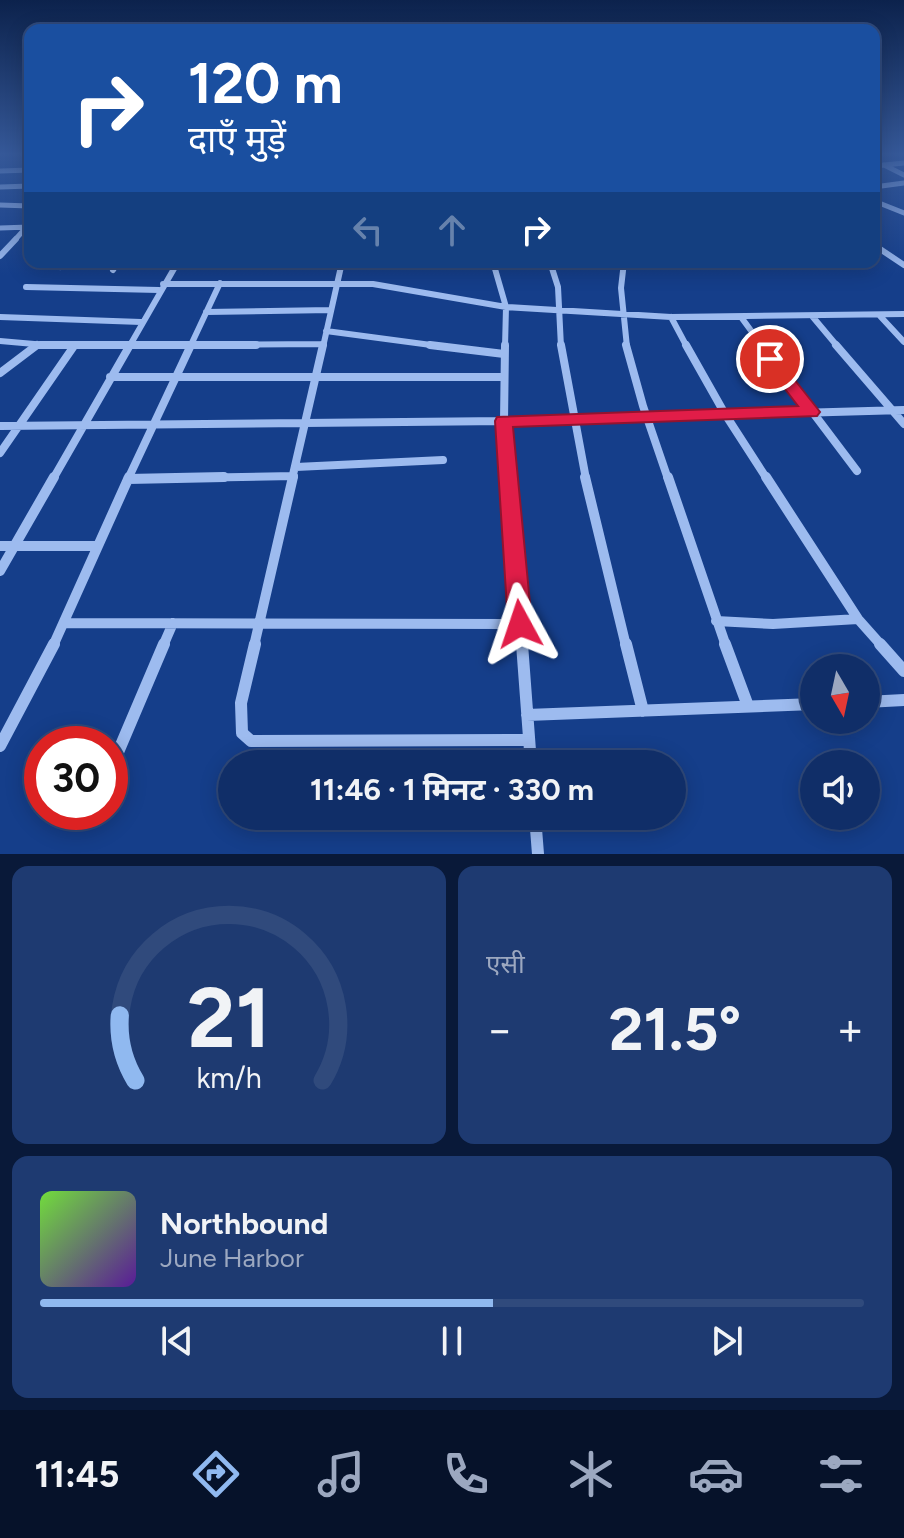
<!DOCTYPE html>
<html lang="hi">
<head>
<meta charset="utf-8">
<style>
	:root { --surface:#102e68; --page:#1e3a71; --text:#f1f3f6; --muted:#9ca8c0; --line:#304a7c; --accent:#90b9f0 }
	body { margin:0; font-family:Figtree,"Noto Sans Devanagari",sans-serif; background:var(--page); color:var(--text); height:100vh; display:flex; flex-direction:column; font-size:30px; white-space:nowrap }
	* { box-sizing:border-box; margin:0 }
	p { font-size:26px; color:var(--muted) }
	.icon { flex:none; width:44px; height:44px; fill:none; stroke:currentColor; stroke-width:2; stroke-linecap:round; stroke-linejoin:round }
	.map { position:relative; height:854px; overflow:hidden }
	.drawer { display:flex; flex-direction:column; gap:12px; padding:12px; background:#091939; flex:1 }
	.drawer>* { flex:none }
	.guide { position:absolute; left:24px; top:24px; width:856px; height:244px; border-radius:16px; box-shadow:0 4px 20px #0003,0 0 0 2px var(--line); background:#1a4fa0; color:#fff; overflow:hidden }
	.needle { width:52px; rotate:171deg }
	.controls { position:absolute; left:800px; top:654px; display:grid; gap:16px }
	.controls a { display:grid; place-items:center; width:80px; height:80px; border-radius:50%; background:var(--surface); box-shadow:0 4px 20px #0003,0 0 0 2px var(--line); font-size:40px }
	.speed { position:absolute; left:24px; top:726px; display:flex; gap:16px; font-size:40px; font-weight:700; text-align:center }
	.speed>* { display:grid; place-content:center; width:104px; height:104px; border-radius:50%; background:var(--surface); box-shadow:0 4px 20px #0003,0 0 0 2px var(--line); line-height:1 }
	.speed .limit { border:12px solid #d22; background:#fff; color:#111 }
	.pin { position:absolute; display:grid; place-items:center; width:68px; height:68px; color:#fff; margin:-34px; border:4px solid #fff; border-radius:50%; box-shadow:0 2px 8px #0007 }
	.me { position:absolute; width:88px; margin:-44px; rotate:355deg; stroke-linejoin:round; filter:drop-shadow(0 0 6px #0008) }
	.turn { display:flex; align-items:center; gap:28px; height:168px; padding:0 32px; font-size:36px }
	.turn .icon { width:104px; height:104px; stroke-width:2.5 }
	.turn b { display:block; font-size:56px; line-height:68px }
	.lanes { display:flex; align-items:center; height:76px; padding:0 32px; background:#0003; justify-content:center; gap:40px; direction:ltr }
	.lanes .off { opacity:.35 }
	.big { font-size:60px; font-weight:700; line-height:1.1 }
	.drawer .widget { flex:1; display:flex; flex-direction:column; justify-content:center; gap:12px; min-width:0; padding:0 28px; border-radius:16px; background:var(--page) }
	.drawer .dial { align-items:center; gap:0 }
	.dial svg { height:208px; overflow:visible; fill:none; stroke:var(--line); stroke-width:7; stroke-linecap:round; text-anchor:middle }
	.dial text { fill:var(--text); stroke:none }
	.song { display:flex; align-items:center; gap:24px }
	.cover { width:96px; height:96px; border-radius:12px; background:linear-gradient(135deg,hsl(100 70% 55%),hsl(270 70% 35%)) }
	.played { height:8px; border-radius:4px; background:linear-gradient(90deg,var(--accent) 55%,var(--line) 55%) }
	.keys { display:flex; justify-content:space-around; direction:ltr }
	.heat { display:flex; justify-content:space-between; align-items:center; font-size:44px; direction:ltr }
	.drawer .tiles { flex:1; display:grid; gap:12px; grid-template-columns:1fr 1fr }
	.widget:last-child { grid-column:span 2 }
	.trip { position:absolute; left:218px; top:750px; width:468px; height:80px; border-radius:40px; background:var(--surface); box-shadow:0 4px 20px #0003,0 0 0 2px var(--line); font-weight:700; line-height:80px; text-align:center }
	.tab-bar { display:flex; height:128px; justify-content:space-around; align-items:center; background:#06122a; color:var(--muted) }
	.tab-bar .icon { width:56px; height:56px }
	.tab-bar .current { color:var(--accent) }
	.tab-bar b { font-size:36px; color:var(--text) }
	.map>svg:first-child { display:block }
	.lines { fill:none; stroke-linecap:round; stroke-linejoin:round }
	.street-far4 { stroke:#9dbbef; stroke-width:5 }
	.street-far3 { stroke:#9dbbef; stroke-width:6 }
	.street-far2 { stroke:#9dbbef; stroke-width:8 }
	.street-far1 { stroke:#9dbbef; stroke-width:10 }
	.street { stroke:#9dbbef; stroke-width:12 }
	.route { fill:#e11d48; stroke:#92132f; stroke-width:2 }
</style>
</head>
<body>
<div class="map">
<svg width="904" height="854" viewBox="0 0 904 854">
	<rect width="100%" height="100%" fill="#153e8a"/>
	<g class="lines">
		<path class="street-far4" d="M884,165L904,175
			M874,166L904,163
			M0,171L30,170
			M0,187L30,186
			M874,187L904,183
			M874,201L904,213
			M0,205L30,206
			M0,228L29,227
			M14,241L30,223"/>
		<path class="street-far3" d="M874,245L904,265
			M0,256L16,239
			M493,262L506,307L505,347
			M550,262L558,287L561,347
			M624,262L621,288L627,347
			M60,267L64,262
			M113,270L118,262
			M163,284H373L506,307L671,317L904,314
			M26,287L159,290
			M206,312L331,310
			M812,316L838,347
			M880,316L904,342
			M0,317L141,322
			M671,317L687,347
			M741,317L763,347
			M326,331L446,347
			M0,341L57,346L323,344
			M129,347L175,267L283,266
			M190,347L220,283
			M323,347L342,262"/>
		<path class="street-far2" d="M40,345H256
			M430,345L504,354
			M505,345L504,421L509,479
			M561,345L586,479
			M626,345L643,406L668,479
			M686,345L725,414L767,479
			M762,345L857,471
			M836,345L904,424
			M0,373L37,345
			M110,377H503
			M0,426L504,421L904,410
			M0,453L74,346
			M296,467L443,460
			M53,479L130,345
			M128,479L294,476
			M128,479L191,345
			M292,479L323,345"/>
		<path class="street-far1" d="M508,477L522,646
			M585,477L626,646
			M668,477L726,646
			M766,477L858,619L882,646
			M128,479L224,477
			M0,546H97
			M0,571L54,477
			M716,621L773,624L858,619
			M65,623L520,624
			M53,646L129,477
			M163,646L173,623
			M254,646L293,477"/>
		<path class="street" d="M255,644L241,703L242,733L251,741L529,740
			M522,644L531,764
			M626,644L643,711
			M725,644L748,706
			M880,644L904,671
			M866,702L904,700
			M527,715L814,704
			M0,746L54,644
			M110,771L164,644
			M535,816L538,854"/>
	</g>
	<linearGradient id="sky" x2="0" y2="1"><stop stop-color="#0c224c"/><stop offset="0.56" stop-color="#355898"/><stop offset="1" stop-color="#355898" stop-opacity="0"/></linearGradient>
	<rect width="904" height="275" fill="url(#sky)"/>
	<path class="route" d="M770,354L775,355L817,408L820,412L817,416L513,427L532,624L529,632L520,635L512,632L508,624L495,421L497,417L798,406L762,359Z"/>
</svg>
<div class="controls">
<a><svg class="needle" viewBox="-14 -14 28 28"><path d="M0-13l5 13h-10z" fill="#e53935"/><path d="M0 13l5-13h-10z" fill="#9ca8c0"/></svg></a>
<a><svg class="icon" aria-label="sound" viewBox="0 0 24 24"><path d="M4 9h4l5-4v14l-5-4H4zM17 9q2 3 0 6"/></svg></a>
</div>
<div class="speed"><div class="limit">30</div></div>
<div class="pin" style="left:770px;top:359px;background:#d93025"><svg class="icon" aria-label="arrive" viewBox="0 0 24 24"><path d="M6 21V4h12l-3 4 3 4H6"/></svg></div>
<svg class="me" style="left:520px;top:624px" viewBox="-20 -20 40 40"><path d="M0-17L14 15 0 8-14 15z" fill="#e11d48" stroke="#fff" stroke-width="4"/></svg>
<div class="trip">11:46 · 1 मिनट · 330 m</div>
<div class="guide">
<div class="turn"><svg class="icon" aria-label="right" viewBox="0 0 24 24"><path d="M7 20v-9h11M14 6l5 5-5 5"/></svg><div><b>120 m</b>दाएँ मुड़ें</div></div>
<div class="lanes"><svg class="icon off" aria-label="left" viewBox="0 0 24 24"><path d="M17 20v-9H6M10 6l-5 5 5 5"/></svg><svg class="icon off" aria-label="ahead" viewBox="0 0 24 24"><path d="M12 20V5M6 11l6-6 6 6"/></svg><svg class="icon" aria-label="right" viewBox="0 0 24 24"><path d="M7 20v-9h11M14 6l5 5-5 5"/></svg></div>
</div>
</div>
<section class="drawer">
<div class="tiles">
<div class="widget dial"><svg viewBox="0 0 100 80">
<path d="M14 69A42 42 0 1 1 86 69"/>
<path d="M14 69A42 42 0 0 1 8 44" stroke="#90b9f0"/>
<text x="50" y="56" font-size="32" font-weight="700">21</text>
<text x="50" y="72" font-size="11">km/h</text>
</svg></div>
<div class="widget"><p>एसी</p>
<div class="heat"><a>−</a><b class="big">21.5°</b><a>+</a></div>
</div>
<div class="widget">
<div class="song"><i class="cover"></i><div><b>Northbound</b><p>June Harbor</p></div></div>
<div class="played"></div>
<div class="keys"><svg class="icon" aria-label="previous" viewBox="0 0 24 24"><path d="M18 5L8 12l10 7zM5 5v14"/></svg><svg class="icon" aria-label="pause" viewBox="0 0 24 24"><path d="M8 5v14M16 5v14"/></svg><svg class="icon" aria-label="next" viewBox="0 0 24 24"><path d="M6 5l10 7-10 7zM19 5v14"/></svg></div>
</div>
</div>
</section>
<nav class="tab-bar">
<b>11:45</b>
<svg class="icon current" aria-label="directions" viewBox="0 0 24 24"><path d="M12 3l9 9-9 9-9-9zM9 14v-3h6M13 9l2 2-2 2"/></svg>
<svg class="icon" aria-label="music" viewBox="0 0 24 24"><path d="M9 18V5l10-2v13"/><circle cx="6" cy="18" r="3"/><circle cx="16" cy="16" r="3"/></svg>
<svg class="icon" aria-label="phone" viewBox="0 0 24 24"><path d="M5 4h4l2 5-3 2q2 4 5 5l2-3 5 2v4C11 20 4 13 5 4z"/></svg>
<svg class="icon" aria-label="climate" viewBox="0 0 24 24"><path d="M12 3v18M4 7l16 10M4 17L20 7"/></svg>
<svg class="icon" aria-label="car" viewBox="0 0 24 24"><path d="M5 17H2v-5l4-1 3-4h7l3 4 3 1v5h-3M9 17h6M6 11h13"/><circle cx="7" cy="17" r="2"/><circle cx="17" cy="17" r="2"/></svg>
<svg class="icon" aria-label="filters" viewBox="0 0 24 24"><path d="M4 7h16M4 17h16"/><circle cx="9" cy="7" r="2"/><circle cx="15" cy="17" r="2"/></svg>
</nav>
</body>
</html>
